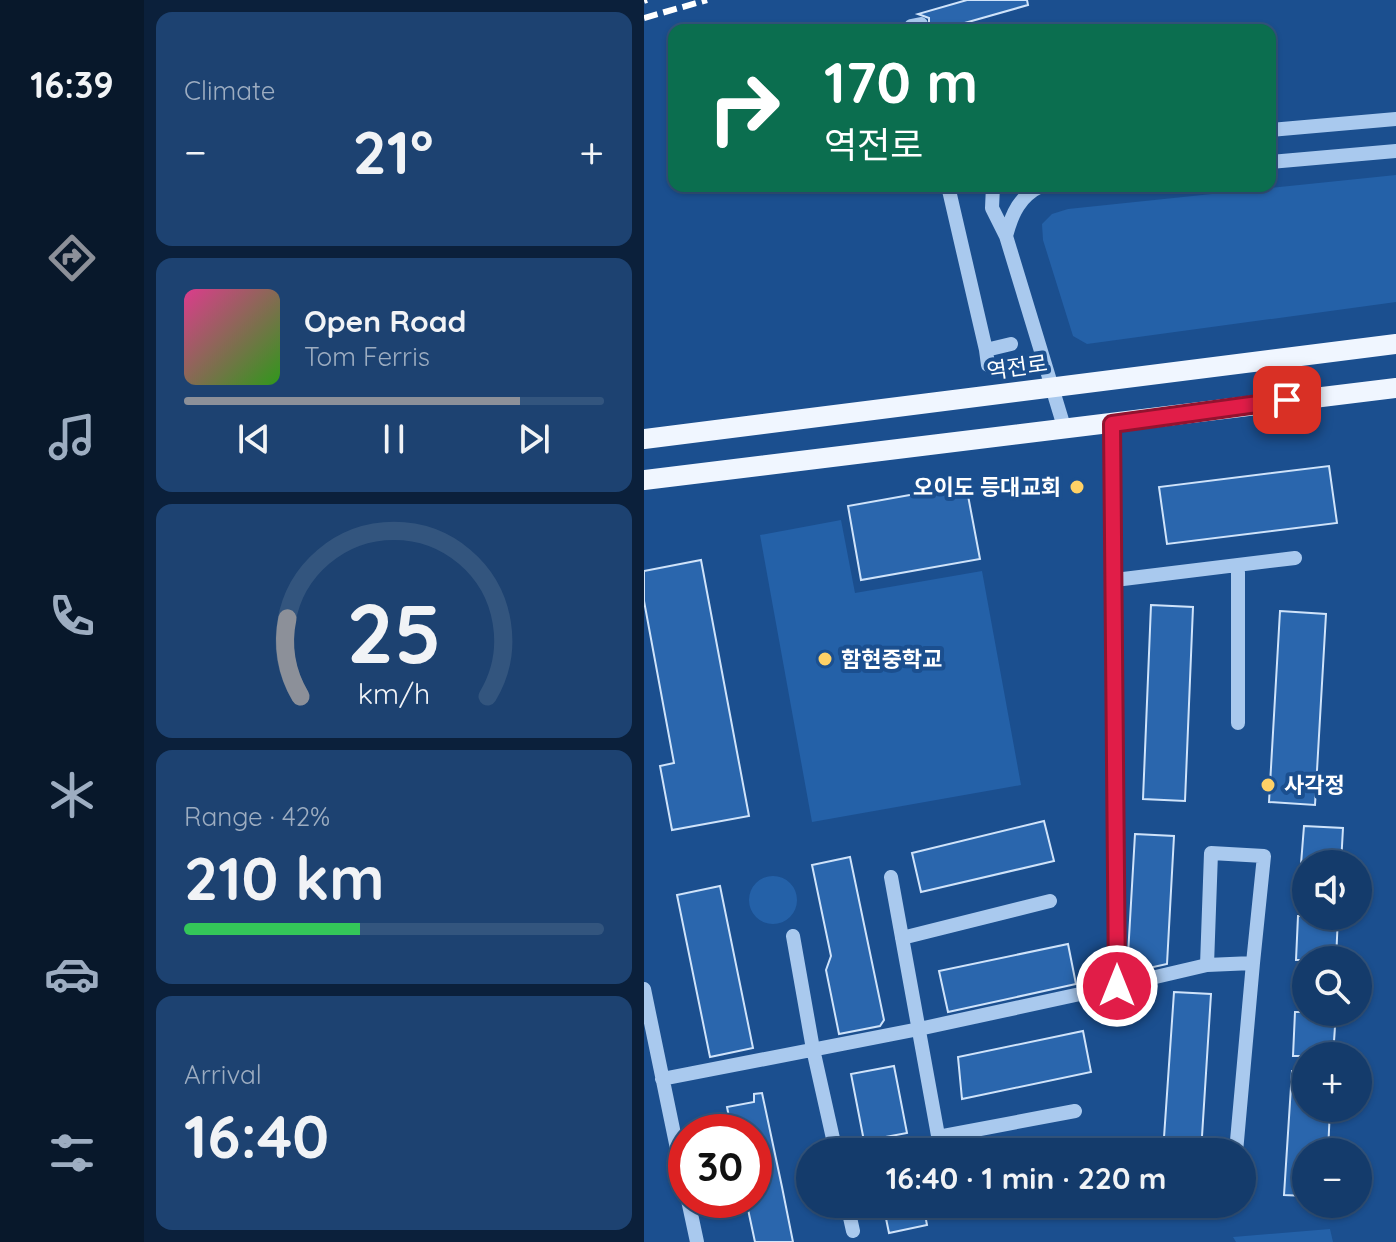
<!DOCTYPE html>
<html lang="en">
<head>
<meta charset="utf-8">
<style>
	:root { --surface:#143b6b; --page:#1d4271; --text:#f1f3f6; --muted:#9dadc1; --line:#33557e; --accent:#8c9099 }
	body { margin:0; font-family:Quicksand,"Noto Sans KR",sans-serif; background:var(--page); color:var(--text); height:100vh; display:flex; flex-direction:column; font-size:30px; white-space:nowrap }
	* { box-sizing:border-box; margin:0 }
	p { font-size:26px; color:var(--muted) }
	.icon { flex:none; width:44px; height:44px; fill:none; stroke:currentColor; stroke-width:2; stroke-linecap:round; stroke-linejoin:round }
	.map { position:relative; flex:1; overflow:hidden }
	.details { display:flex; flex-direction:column; gap:12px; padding:12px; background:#0b203b; width:500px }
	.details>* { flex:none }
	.hud { position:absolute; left:24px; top:24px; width:608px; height:168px; border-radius:16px; box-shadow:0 2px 6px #0004,0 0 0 2px var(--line); background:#0b6e4f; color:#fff; overflow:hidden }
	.tools { position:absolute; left:648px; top:850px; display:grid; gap:16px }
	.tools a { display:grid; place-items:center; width:80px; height:80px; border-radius:50%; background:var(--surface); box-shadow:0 2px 6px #0004,0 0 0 2px var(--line); font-size:40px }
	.speed { position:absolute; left:24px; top:1114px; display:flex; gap:16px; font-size:40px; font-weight:700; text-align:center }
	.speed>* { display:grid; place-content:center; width:104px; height:104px; border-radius:50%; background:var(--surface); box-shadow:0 2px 6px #0004,0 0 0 2px var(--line); line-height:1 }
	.speed .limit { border:12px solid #d22; background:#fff; color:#111 }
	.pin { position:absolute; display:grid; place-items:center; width:68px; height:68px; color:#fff; margin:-34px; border-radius:16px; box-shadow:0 4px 12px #0006 }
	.me { position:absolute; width:88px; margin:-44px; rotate:0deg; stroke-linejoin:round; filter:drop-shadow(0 0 6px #0008) }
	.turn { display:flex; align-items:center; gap:28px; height:168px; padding:0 24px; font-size:36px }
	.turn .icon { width:104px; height:104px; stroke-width:2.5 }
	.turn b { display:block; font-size:56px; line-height:68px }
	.big { font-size:60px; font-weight:800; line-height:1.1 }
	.details .card { flex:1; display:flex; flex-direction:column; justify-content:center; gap:12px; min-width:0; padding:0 28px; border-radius:16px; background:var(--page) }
	.details .dial { align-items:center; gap:0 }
	.dial svg { height:208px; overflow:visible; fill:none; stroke:var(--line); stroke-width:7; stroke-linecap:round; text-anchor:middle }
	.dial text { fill:var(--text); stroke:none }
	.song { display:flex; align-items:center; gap:24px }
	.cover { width:96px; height:96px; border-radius:12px; background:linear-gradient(135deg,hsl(330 70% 55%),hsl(110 70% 35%)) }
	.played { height:8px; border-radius:4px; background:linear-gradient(90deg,var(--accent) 80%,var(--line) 80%) }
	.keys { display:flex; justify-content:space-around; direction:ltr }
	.heat { display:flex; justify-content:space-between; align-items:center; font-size:44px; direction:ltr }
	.charge { height:12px; border-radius:6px; background:linear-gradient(90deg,#34c759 42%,var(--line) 0) }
	.trip { position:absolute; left:152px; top:1138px; width:460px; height:80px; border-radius:40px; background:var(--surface); box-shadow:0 2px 6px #0004,0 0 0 2px var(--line); font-weight:800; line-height:80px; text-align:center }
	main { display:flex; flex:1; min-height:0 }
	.dock { display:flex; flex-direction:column; width:144px; justify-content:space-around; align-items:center; background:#08182b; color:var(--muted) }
	.dock .icon { width:56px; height:56px }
	.dock .current { color:var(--accent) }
	.dock b { font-size:36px; color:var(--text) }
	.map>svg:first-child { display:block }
	.green { fill:#2461a8 }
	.building { fill:#2a66ad; stroke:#cfe3fa; stroke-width:2 }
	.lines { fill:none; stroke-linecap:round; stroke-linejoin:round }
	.minor { stroke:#a9c9ee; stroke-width:14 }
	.major { stroke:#f0f6ff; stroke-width:20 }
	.rail { stroke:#fff; stroke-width:6; stroke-dasharray:14 6; stroke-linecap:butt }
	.route-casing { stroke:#92132f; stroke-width:20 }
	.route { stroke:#e11d48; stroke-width:14 }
	.poi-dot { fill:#ffd166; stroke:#1b4f8f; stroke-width:3 }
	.labels { text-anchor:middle; stroke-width:8; stroke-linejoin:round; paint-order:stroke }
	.street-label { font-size:22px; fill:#fff; stroke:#1b4f8f }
	.poi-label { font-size:22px; font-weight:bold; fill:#fff; stroke:#1b4f8f; text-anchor:start }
</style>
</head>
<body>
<main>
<nav class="dock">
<b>16:39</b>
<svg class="icon current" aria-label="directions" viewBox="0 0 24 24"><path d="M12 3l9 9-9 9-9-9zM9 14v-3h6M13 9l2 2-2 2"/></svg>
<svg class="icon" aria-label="music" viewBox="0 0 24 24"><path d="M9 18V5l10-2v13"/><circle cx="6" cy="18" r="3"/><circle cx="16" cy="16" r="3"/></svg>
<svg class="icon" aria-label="phone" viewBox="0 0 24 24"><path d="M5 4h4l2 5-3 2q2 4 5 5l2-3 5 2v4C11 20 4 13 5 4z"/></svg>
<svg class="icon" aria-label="climate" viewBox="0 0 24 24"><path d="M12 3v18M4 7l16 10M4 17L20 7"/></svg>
<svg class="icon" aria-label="car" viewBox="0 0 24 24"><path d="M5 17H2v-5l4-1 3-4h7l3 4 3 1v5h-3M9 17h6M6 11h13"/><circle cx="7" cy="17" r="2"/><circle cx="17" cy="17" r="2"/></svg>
<svg class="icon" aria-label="filters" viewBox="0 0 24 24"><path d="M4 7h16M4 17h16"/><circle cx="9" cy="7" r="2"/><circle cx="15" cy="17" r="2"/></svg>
</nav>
<section class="details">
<div class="card"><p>Climate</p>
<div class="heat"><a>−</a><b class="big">21°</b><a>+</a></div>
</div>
<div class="card">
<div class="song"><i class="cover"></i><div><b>Open Road</b><p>Tom Ferris</p></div></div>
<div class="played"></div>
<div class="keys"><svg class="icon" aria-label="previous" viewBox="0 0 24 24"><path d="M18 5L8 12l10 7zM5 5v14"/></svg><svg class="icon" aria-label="pause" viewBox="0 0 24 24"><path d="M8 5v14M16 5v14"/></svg><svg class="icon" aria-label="next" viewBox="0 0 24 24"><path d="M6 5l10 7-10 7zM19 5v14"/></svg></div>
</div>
<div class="card dial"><svg viewBox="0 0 100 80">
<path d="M14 69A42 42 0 1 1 86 69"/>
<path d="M14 69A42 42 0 0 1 9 39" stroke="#8c9099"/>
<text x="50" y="56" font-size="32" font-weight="700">25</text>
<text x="50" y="72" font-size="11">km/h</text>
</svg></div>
<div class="card"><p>Range · 42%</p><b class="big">210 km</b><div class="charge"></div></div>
<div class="card"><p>Arrival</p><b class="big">16:40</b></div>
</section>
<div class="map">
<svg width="752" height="1242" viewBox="0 0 752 1242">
	<rect width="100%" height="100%" fill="#1b4f8f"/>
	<path class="green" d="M752,175V302L443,344L429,336L399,240L398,224L408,214L424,209Z
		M197,520L211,593L338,571L377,785L168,822L116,535Z
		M105 900a24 24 0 1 1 48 0a24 24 0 1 1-48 0Z
		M686,1229L689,1242H592L589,1237Z"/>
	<path class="building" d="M323,0H383L384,5L296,30H285V18L274,14Z
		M685,466L693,523L523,544L515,487Z
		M322,485L336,559L217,580L204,506Z
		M57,560L105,816L28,830L16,766L30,763L0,601V571Z
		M507,605L549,607L541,801L499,799Z
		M636,611L682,614L671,805L625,802Z
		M400,821L410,861L277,892L268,853Z
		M660,826L699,828L697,864H657Z
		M491,834L530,836L523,964L487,972H483Z
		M206,857L240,1020L236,1026L195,1034L182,970L187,956L168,865Z
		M76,886L109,1048L66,1057L33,895Z
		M654,916H694L692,960H652Z
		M424,944L432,984L304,1012L295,971Z
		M530,992L567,994L557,1152H519Z
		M651,1012H692L689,1056H649Z
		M439,1031L447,1072L318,1099L314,1057Z
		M250,1066L263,1133L220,1141L207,1074Z
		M648,1071L662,1072V1108H686L684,1152H662V1196L640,1195Z
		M118,1093L138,1187L149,1242H111L102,1200H110V1132H88L83,1107L110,1102V1094Z
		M239,1204H279L283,1225L245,1233Z"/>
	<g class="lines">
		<path class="minor" d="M268,30L267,26L277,24
			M626,130L752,119
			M626,162L752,151
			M304,186L342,350
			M349,186L348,208L362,236
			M397,186C376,196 368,213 362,236L421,430
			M344,365L342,350L367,344
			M471,580L651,558
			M594,723V565
			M247,877L297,1152
			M149,936L169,1049L192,1152
			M258,938L406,901
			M473,986L563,965L567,853L620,856L609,963L563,965
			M0,989L42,1192
			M18,1079L275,1029L473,986L468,424
			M294,1137L431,1111
			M592,1152L609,963
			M44,1200L53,1242
			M203,1204L209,1231
			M306,1204L307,1205"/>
		<path class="major" d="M0,439L752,344
			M0,480L752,388"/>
		<path class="rail" d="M0,1L3,0
			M0,18L63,0"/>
	</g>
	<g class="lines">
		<g class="route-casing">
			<path id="route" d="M473,986L468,424L643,400"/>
		</g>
		<use href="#route" class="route"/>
	</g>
	<g class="poi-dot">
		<circle cx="433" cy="487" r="8"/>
		<circle cx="181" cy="659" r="8"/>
		<circle cx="624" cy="785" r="8"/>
	</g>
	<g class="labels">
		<g class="street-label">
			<text transform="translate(373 367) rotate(-8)" y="8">역전로</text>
		</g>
		<g class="poi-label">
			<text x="417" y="495" text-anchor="end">오이도 등대교회</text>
			<text x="197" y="667">함현중학교</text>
			<text x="640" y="793">사각정</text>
		</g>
	</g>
</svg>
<div class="tools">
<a><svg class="icon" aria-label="sound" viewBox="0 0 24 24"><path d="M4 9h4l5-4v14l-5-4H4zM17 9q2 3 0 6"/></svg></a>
<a><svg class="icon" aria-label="search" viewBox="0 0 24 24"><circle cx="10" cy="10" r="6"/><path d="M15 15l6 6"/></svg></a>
<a>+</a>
<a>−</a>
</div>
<div class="speed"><div class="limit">30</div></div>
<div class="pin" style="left:643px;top:400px;background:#d93025"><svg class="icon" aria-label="arrive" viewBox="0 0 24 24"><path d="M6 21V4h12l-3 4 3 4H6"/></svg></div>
<svg class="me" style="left:473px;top:986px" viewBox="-20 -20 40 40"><circle r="17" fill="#e11d48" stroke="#fff" stroke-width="3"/><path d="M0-11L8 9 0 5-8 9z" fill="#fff"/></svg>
<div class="trip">16:40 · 1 min · 220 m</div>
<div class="hud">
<div class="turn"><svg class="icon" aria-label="right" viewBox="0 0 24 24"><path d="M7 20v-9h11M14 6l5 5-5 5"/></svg><div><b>170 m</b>역전로</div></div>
</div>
</div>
</main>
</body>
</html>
